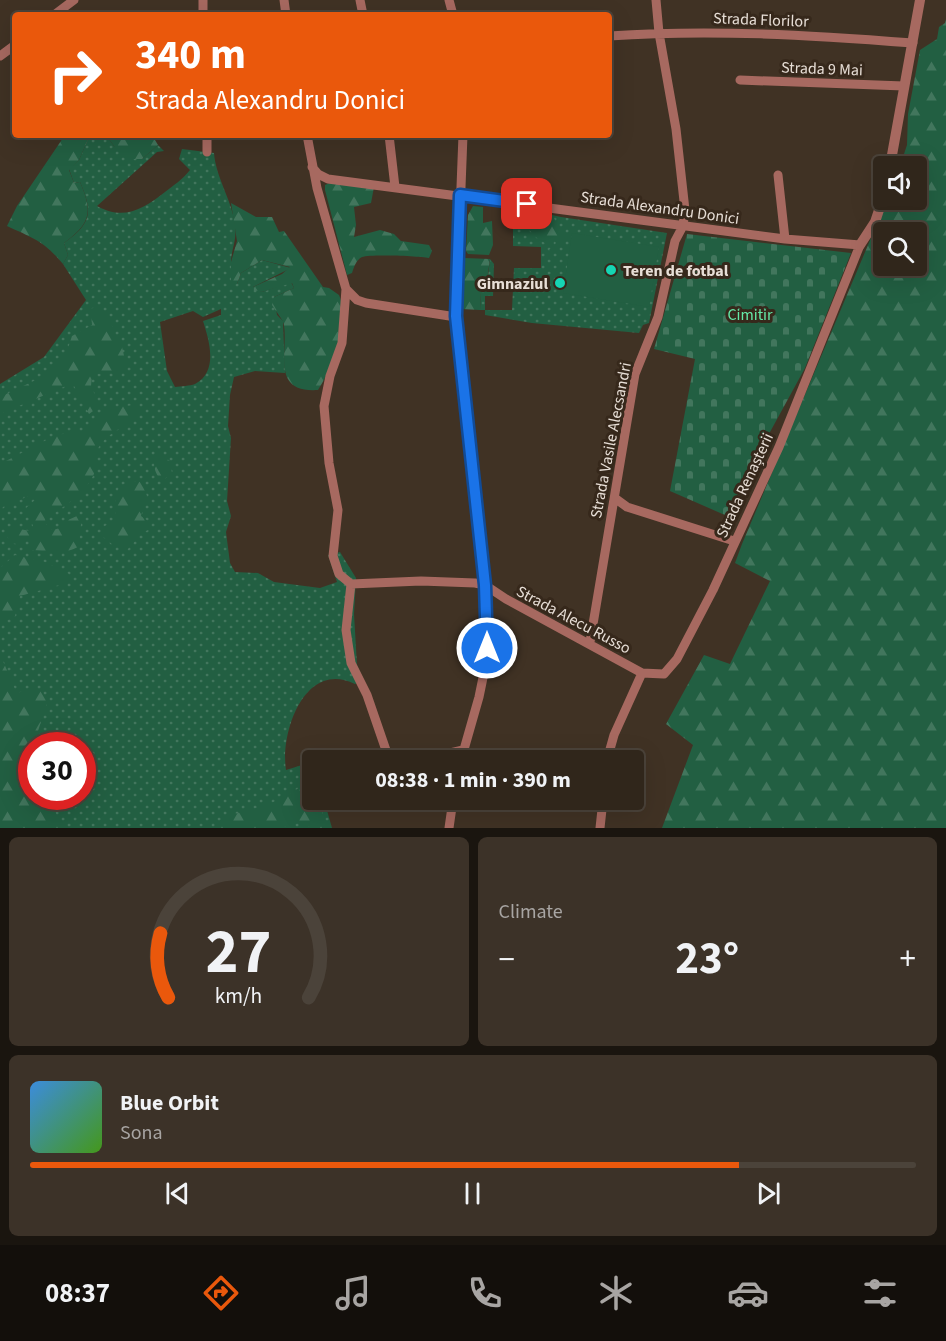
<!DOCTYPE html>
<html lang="en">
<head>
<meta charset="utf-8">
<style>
	:root { --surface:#30261b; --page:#3c3228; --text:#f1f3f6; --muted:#a8a5a3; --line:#4b433a; --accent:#ea580c }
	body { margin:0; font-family:"Source Sans 3",sans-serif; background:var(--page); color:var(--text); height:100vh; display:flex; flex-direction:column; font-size:22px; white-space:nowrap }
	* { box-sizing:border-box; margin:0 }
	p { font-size:20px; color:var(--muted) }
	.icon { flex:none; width:33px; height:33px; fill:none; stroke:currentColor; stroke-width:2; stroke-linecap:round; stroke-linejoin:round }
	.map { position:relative; height:828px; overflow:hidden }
	.panel { display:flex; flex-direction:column; gap:9px; padding:9px; background:#1a150f; flex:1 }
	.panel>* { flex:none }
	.guide { position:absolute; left:12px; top:12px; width:600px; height:126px; border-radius:6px; box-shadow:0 6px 24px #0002,0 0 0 2px var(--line); background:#ea580c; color:#fff; overflow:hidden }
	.tools { position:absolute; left:873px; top:156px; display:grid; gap:12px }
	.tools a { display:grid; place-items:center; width:54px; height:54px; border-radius:6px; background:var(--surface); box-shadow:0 6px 24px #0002,0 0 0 2px var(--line); font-size:30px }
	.speed { position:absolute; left:18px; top:732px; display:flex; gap:12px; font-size:30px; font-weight:700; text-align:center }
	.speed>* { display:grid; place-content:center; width:78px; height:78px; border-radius:50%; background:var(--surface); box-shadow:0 6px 24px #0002,0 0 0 2px var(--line); line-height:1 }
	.speed .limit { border:9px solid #d22; background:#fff; color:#111 }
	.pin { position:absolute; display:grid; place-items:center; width:51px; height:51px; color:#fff; margin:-26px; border-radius:12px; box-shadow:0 3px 9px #0006 }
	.me { position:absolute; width:66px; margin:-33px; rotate:0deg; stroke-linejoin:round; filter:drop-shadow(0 0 4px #0008) }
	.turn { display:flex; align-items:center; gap:21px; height:126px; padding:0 24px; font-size:27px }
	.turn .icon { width:78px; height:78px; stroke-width:2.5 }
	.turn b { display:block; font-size:42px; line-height:51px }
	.big { font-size:45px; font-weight:700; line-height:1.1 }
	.panel .card { flex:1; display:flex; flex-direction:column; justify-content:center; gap:9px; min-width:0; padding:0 21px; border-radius:9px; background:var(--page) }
	.panel .dial { align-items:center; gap:0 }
	.dial svg { height:156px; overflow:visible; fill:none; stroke:var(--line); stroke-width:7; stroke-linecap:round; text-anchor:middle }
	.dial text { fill:var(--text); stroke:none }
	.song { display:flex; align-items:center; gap:18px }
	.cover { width:72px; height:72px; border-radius:9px; background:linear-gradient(135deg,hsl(210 70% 55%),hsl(100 70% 35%)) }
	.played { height:6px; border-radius:3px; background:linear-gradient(90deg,var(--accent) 80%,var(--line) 80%) }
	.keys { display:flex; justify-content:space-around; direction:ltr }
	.heat { display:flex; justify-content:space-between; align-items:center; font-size:33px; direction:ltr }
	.panel .tiles { flex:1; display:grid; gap:9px; grid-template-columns:1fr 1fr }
	.card:last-child { grid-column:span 2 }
	.trip { position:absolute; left:302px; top:750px; width:342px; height:60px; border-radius:6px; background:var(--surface); box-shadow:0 6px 24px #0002,0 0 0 2px var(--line); font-weight:700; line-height:60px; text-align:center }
	.tab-bar { display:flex; height:96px; justify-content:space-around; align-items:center; background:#130f0b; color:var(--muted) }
	.tab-bar .icon { width:42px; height:42px }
	.tab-bar .active { color:var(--accent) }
	.tab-bar b { font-size:27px; color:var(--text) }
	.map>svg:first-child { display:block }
	.grass { fill:url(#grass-dots); fill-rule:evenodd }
	.forest { fill:url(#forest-firs); fill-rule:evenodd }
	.cemetery { fill:url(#cemetery-stones) }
	.pitch { fill:#225f42 }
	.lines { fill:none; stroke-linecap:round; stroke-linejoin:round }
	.minor { stroke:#a76960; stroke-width:9 }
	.tertiary { stroke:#a76960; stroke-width:10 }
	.route-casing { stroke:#114b97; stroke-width:15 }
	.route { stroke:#1a73e8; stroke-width:10 }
	.poi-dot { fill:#16d5b3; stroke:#36281b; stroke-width:2 }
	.labels { text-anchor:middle; stroke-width:6; stroke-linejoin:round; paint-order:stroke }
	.street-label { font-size:16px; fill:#e7ded6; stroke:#36281b }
	.poi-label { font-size:16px; font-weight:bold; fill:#e7ded6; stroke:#36281b; text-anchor:start }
	.park-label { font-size:16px; fill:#65eba9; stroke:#36281b }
</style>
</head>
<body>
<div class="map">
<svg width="946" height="828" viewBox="0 0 946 828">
	<defs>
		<pattern id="grass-dots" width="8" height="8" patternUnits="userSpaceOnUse" patternTransform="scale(1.5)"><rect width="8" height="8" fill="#225f42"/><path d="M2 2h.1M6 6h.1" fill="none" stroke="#42765d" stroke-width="1.8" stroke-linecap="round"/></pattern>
		<pattern id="forest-firs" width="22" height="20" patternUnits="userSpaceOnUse" patternTransform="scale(1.5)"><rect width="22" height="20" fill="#225f42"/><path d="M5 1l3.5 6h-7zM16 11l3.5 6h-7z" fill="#42765d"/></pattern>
		<pattern id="cemetery-stones" width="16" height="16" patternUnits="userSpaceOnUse" patternTransform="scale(1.5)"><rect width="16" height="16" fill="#225f42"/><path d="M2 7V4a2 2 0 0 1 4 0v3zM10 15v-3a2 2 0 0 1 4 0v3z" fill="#42765d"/></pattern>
	</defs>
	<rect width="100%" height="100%" fill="#403224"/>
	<path class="grass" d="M90,135H106L114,146L142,159L158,145L164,151L157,152L97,206C124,221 143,209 165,192C174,185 182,180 190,170L179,159L182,149L214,153C216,178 231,198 235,224C237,240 232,247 231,261C231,268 235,277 237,284L241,273L262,260L291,268L253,287L262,292L291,282L294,288L274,297L277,315L283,321L285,373L255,371L234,377L230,395L228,426L231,438L227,501L231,516L226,532L230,563L235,572L258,573L274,582L320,588L337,582L328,555L340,552L356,578L354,614L357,665L364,680L355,684C305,659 280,732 286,770L302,765L312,784V800H324L332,828H0V384L44,357L86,300L63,264L68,255L64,243C92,223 93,212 80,182L74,183L69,169L79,160ZM221,309V315L203,321C209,340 219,371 195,384C190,386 181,386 175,387L167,371L160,322L193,311L203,317ZM32,746H82V796H32Z
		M513,206L561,217L667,233L649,323L643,325L639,333L532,323L485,315V310H480L481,292L487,286L490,259L494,264L493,296H485V310H512L514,268H541V247L513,246Z"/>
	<path class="forest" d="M946,19V828H662L693,745L666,724L704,655L730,664L770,581L735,563L742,544L887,200H916V166H900L907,145L908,114L920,50L937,39L939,27L945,23ZM884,232H916V266H884Z
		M65,135H90L79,160L69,170L74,183L80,182C93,212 91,223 64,243L68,255L63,264C44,241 33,238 7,226L17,206Z
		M106,135H152L158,145L142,159H129L114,146Z
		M332,182L374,187L371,203L354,207L356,225L354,237L380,230L394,234L401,241L429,245L432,251L429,258C419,256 370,254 362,257C356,260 354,267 352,273L347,275L325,190V185Z
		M231,203L256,217H272L279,232L284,231L323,287L329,288L339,295C350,319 332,370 318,390C271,393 288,354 284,325C283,319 276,312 272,305L274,297L294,288L292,283L262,292L254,290L253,287L282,274L290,267L262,260L241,273L237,284L231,285V262L237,241Z
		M473,206L483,207V223L492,221L493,245L489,255L468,254L466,251L468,215Z
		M528,210L554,218L557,225L565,231V243L553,252L549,250L556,243L552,238L545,243C532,237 525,226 523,212Z
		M464,258L490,259L486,287L481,292L480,310L462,309Z
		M96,306L114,328V335L120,338L127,369C115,374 105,372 92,375L91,386L100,406L89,414L74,386H66L0,414V397L42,377L65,357L72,336L92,325L91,309Z
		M135,405L139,413C128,426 109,432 100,445C94,454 99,462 95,471C89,490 63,509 45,518L46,524L52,530L65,527L68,520L77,516L81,524L79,546C64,556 48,551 31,550L28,539L22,545L11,543L5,533L14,528L30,531L33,526L26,508L36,499L31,495L3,507L0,513V468L6,461L56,435L83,431L105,408Z
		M161,455L170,461L172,473L162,481C155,474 153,467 155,457Z
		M130,481L142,482L147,496L141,516L148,521L150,529L142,533L127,550L113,545L102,536L103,527L116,520L115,503L119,487Z
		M15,555L45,562L69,574L63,584L20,596L15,616L0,624V568Z
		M0,654L17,694L25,689H40L48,700L38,731L45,745L32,746V796L48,797L63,828H0Z
		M300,787L312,793V800H319L326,828H313L298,823L280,828H218L225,816C252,810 277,804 300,787Z"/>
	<path class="cemetery" d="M687,234L851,253L805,368L770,432L734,519L670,491L695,359L654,349Z"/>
	<path class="pitch" d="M572,233L659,247L649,307L563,293Z"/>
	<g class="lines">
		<path class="minor" d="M203,0V15
			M284,0L286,15
			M360,0L363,15
			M449,0L453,15
			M54,15L74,0
			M609,36C711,29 811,35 913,43
			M0,56L15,45
			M740,80L904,86
			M207,135V152
			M307,135L317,188L346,289L342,343L330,376L324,406L329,463L338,510L333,556L339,574L351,584L346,630L351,663L367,695L388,756L393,760
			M389,135L395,187
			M312,167L318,174L328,179L785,239L860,245L779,447L713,590L677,659L664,674L642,673L506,599L485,585L475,583L421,581L351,584
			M778,175L785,239
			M346,289L357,300L366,303L456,317
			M616,499L627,507L734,541
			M590,642L635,374L658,317L675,241L683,226L685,210L676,129L659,33L656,0
			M420,760L463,750
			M461,760L479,697L486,663L487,633L485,585L456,317L463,135
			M607,760L614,735L642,673
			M449,828L453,800
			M600,828L603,800"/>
		<path class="tertiary" d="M890,166L920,0
			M860,245L875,222L884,195"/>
	</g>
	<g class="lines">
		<g class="route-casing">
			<path id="route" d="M487,648L485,585L456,316L460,195L527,204"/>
		</g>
		<use href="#route" class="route"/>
	</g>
	<g class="poi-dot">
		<circle cx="611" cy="270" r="6"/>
		<circle cx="560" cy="283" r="6"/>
	</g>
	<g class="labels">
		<g class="street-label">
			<text transform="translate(761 19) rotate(2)" y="6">Strada Florilor</text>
			<text transform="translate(822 68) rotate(2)" y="6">Strada 9 Mai</text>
			<text transform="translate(660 207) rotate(8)" y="6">Strada Alexandru Donici</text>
			<text transform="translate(610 440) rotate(-79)" y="6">Strada Vasile Alecsandri</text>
			<text transform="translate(744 485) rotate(-65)" y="6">Strada Renașterii</text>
			<text transform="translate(574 619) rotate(28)" y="6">Strada Alecu Russo</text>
		</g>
		<g class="poi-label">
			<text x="623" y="276">Teren de fotbal</text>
			<text x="548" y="289" text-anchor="end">Gimnaziul</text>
		</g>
		<g class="park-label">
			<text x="750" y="320">Cimitir</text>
		</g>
	</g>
</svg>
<div class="tools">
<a><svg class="icon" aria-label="sound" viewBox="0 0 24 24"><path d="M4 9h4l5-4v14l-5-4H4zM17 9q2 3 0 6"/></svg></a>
<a><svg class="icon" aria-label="search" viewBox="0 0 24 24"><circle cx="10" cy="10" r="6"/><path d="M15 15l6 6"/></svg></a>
</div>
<div class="speed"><div class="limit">30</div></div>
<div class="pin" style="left:527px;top:204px;background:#d93025"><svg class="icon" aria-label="arrive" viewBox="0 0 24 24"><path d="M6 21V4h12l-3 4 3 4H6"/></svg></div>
<svg class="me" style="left:487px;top:648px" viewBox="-20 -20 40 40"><circle r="17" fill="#1a73e8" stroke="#fff" stroke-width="3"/><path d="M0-11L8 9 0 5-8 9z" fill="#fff"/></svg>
<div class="trip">08:38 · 1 min · 390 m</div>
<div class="guide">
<div class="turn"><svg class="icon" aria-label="right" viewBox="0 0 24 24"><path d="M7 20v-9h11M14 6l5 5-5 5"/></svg><div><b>340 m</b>Strada Alexandru Donici</div></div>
</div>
</div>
<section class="panel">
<div class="tiles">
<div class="card dial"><svg viewBox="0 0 100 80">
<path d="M14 69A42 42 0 1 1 86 69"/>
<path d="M14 69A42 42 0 0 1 10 36" stroke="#ea580c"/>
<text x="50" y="56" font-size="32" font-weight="700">27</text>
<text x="50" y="72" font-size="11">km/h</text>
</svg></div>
<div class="card"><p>Climate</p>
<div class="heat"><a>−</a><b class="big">23°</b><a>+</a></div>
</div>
<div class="card">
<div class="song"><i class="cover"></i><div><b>Blue Orbit</b><p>Sona</p></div></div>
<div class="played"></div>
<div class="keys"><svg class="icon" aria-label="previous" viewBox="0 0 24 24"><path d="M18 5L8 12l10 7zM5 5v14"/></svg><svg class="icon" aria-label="pause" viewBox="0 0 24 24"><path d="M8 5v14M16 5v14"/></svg><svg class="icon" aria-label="next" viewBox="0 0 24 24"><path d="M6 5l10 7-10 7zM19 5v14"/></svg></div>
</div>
</div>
</section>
<nav class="tab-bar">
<b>08:37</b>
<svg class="icon active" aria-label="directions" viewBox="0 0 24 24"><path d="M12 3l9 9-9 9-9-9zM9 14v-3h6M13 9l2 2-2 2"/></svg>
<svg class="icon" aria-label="music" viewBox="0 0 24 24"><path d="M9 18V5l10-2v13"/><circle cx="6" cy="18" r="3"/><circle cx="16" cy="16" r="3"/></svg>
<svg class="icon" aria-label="phone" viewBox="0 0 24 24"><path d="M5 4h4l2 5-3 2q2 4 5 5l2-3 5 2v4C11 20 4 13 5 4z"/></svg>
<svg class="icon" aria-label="climate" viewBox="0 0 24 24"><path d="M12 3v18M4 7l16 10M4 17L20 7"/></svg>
<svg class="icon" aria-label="car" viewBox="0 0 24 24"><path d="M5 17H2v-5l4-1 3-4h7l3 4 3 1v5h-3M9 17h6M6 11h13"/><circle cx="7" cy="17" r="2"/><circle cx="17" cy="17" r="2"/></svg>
<svg class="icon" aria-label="filters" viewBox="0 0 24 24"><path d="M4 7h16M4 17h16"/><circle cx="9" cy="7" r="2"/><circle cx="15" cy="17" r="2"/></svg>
</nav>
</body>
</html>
